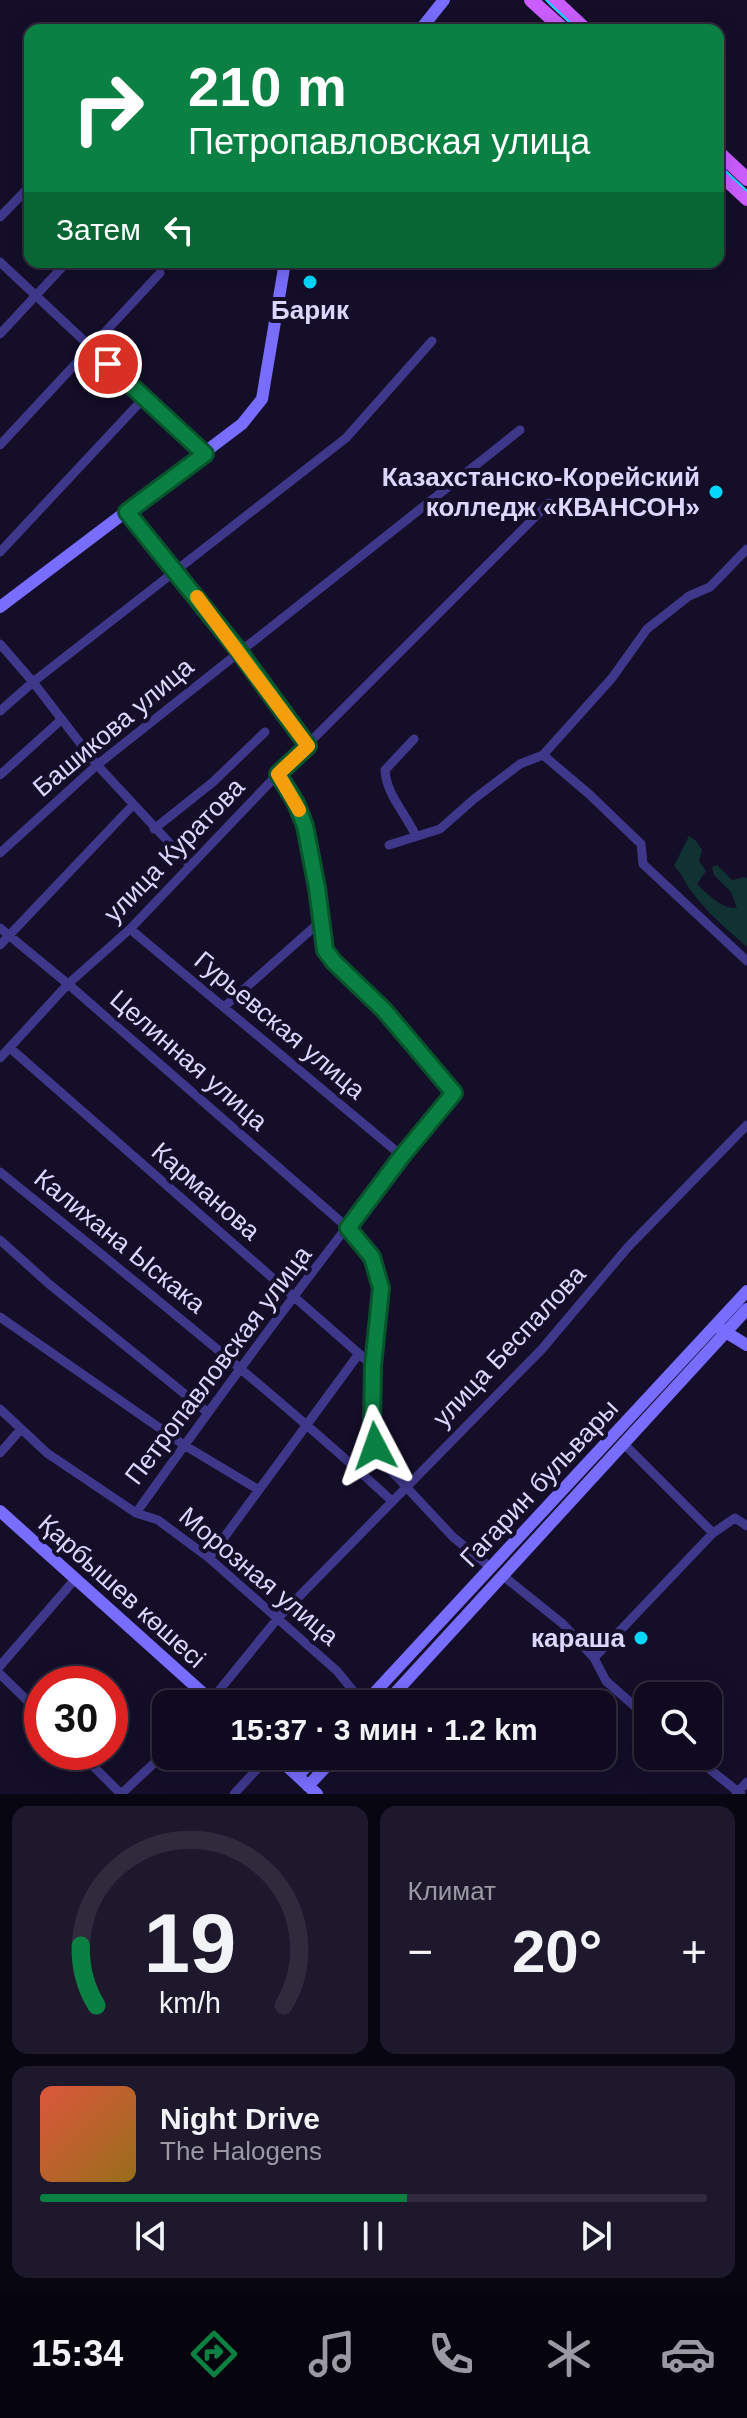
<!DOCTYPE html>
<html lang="ru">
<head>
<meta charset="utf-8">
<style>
	:root { --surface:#0f0a1f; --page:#1d182c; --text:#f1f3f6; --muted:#9b9aa4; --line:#2f2b3d; --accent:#0b8043 }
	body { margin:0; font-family:Arial,sans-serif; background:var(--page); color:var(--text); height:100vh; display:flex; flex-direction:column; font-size:30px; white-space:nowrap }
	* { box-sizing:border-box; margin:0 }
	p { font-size:26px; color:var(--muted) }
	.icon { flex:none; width:44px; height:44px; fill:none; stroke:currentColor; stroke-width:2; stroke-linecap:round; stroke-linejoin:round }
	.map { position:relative; height:1794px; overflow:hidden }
	.panel { display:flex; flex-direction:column; gap:12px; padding:12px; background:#080611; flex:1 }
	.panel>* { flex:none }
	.top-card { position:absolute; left:24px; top:24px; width:700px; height:244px; border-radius:16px; box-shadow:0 4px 20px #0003,0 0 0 2px var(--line); background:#0b8043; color:#fff; overflow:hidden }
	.fabs { position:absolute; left:634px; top:1682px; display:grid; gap:16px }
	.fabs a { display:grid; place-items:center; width:88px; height:88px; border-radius:16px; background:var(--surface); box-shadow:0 4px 20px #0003,0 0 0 2px var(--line); font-size:40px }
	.speed { position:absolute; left:24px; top:1666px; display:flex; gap:16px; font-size:40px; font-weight:700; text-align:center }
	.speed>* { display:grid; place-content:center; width:104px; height:104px; border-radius:50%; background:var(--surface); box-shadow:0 4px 20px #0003,0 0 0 2px var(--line); line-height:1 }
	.speed .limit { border:12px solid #d22; background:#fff; color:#111 }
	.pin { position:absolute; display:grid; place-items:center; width:68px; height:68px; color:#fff; margin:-34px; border:4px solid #fff; border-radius:50%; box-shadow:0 2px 8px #0007 }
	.me { position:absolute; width:88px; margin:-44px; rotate:356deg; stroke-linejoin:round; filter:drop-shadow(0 0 6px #0008) }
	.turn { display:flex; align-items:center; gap:28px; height:168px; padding:0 32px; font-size:36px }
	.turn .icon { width:104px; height:104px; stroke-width:2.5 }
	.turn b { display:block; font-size:56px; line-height:68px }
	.then { display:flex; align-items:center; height:76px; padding:0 32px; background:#0003; gap:16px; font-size:30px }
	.big { font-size:60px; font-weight:700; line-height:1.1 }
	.panel .widget { flex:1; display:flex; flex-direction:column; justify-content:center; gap:12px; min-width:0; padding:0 28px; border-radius:16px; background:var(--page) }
	.panel .dial { align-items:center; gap:0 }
	.dial svg { height:208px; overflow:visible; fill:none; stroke:var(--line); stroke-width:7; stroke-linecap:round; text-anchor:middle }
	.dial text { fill:var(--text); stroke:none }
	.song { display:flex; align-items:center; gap:24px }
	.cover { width:96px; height:96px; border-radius:12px; background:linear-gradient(135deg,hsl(10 70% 55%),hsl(40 70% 35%)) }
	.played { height:8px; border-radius:4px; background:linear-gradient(90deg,var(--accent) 55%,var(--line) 55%) }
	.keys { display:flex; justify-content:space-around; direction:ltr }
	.heat { display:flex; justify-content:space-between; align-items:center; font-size:44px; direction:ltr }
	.panel .tiles { flex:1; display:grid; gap:12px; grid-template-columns:1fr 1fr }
	.widget:last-child { grid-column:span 2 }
	.trip { position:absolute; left:152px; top:1690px; width:464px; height:80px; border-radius:16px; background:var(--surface); box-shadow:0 4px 20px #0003,0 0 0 2px var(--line); font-weight:700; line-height:80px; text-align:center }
	.dock { display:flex; height:128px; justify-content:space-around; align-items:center; background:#06040c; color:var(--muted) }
	.dock .icon { width:56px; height:56px }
	.dock .selected { color:var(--accent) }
	.dock b { font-size:36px; color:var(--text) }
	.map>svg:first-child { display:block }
	.green { fill:#113233 }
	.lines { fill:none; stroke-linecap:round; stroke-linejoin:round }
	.street { stroke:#3f378a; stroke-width:9 }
	.secondary { stroke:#786dff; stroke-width:12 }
	.primary { stroke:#cb5dff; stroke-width:14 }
	.tram { stroke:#02d8ff; stroke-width:2 }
	.route-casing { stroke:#07532c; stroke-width:20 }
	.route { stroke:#0b8043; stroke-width:14 }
	.slow { stroke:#f59e0b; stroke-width:14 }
	.poi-dot { fill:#02d8ff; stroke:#140e29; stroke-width:3 }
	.labels { text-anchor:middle; stroke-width:8; stroke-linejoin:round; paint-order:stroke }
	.poi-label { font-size:26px; font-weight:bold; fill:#ddd6ff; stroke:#140e29; text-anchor:end }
	.street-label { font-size:26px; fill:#ddd6ff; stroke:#140e29 }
</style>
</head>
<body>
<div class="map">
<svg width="747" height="1794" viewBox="0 0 747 1794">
	<rect width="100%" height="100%" fill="#140e29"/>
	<path class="green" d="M689,836L696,841L702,850L699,861L706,871L697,884C707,894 722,909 737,908L731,892L714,875L712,867L717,865L732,880L745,877L747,879V947C728,930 707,913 692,892C685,883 682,874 674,866Z"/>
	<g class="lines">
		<path class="street" d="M0,217L30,186
			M0,262L205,454
			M0,334L67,262
			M0,445L160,273
			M127,512L239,651L308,746
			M0,552L144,398
			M0,644L33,682L97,765L190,865
			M0,711L33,682L346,438L432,341
			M414,739L385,770C386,794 406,814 416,836
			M543,755L589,794L641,844L643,864L747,961
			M0,775L62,719
			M154,829L213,782L265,732
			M389,845L440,829L474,799L520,764L543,755L612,678L647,629L689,596L710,587L747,549
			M0,853L97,765L520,430
			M0,928L68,984L348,1228C356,1237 366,1246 372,1257C386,1280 379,1311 376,1336C372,1375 365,1424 381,1460L453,1537L490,1567
			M130,929L402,1156
			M0,945L133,805
			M224,1007L322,920
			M10,1048L373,1366
			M0,1058L68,984L130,929L278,774L549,503
			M0,1172C133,1280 266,1386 392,1501
			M0,1240L49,1284L207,1412
			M0,1317L184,1445L259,1490
			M0,1409L47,1453L136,1513L158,1520L209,1558L337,1671L364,1704
			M624,1444L713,1533
			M0,1453L21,1429
			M136,1513C238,1370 342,1228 454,1093L384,1010L334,962L325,950L317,888L305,826L296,803L278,774
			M209,1558L358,1355
			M502,1575L563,1624L594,1658L606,1681L648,1718
			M594,1658L713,1533L735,1518L747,1526
			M0,1666L76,1578
			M0,1674L42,1715
			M208,1704L278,1618L542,1349L628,1247L747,1125
			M79,1752L121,1794
			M693,1756L741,1794
			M121,1794L166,1752
			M234,1794L269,1756
			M736,1794L747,1782"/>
		<path class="secondary" d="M420,30L444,0
			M0,607L242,424L262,399L285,262
			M719,1328L747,1345
			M0,1511L215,1704
			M364,1704L747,1291
			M385,1704L747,1309
			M276,1756L317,1794
			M298,1776L316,1756
			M308,1786L336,1756"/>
		<path class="primary" d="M531,0L564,30
			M554,0L586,30
			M718,152L747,179
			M718,172L747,199"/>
		<path class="tram" d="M546,0L578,30
			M718,164L747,191"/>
	</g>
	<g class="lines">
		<g class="route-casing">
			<path id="route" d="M108,364L205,454L127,512L239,651L308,746L278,774L296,803L305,826L317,888L325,950L334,962L384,1010L454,1093L402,1156L348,1228L372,1257L381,1288L373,1366L372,1426L375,1446"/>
		</g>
		<use href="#route" class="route"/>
		<path class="slow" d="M197,597L308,746L278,774L299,810"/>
	</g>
	<g class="poi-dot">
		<circle cx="310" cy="282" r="8"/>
		<circle cx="716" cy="492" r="8"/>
		<circle cx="641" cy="1638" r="8"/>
	</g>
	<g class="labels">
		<g class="poi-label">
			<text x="310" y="319" text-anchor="middle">Барик</text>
			<text x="700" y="486">Казахстанско-Корейский<tspan x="700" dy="30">колледж «КВАНСОН»</tspan></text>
			<text x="625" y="1647">караша</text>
		</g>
		<g class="street-label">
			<text transform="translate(113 727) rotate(-40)" y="9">Башикова улица</text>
			<text transform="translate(174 850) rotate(-46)" y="9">улица Куратова</text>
			<text transform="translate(280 1025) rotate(40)" y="9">Гурьевская улица</text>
			<text transform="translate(189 1060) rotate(41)" y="9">Целинная улица</text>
			<text transform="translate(206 1191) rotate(41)" y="9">Карманова</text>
			<text transform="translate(120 1241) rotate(39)" y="9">Калихана Ыскака</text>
			<text transform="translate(509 1346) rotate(-47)" y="9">улица Беспалова</text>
			<text transform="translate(218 1365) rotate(-53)" y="9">Петропавловская улица</text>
			<text transform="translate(539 1483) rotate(-47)" y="9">Гагарин бульвары</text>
			<text transform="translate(259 1576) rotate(40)" y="9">Морозная улица</text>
			<text transform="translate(122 1591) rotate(42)" y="9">Қарбышев көшесі</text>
		</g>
	</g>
</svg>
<div class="fabs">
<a><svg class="icon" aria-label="search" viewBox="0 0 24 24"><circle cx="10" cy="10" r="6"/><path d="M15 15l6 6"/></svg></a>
</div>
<div class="speed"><div class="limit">30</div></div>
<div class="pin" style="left:108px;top:364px;background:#d93025"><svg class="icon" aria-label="arrive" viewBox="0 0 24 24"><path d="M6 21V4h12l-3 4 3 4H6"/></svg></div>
<svg class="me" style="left:375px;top:1446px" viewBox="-20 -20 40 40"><path d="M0-17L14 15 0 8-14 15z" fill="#0b8043" stroke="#fff" stroke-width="4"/></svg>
<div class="trip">15:37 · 3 мин · 1.2 km</div>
<div class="top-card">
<div class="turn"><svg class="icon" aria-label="right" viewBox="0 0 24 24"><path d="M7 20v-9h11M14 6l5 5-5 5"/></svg><div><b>210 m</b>Петропавловская улица</div></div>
<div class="then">Затем<svg class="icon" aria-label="left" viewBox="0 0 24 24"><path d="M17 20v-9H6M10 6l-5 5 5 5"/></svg></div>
</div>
</div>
<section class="panel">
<div class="tiles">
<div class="widget dial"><svg viewBox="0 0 100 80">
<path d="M14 69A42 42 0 1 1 86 69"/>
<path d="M14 69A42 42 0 0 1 8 46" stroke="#0b8043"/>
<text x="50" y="56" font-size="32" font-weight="700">19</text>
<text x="50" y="72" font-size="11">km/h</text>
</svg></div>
<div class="widget"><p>Климат</p>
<div class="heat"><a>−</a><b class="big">20°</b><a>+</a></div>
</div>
<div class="widget">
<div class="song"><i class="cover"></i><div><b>Night Drive</b><p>The Halogens</p></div></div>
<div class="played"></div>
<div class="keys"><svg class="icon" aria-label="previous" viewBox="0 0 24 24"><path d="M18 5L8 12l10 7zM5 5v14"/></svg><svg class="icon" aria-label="pause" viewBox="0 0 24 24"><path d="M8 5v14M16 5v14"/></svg><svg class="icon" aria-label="next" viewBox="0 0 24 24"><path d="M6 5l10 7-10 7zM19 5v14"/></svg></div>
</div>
</div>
</section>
<nav class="dock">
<b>15:34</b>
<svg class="icon selected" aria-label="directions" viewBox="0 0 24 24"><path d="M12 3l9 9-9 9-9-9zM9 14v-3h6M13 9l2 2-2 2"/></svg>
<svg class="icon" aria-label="music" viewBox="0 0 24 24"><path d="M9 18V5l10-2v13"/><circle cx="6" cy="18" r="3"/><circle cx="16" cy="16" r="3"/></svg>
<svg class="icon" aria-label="phone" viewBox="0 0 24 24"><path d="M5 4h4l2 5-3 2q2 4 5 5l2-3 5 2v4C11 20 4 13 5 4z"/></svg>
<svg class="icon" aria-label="climate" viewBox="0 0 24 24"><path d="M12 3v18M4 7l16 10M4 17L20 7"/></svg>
<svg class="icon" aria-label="car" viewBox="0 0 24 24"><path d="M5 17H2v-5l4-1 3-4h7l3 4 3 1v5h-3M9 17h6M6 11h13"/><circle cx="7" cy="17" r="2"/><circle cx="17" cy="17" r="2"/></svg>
</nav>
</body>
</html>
